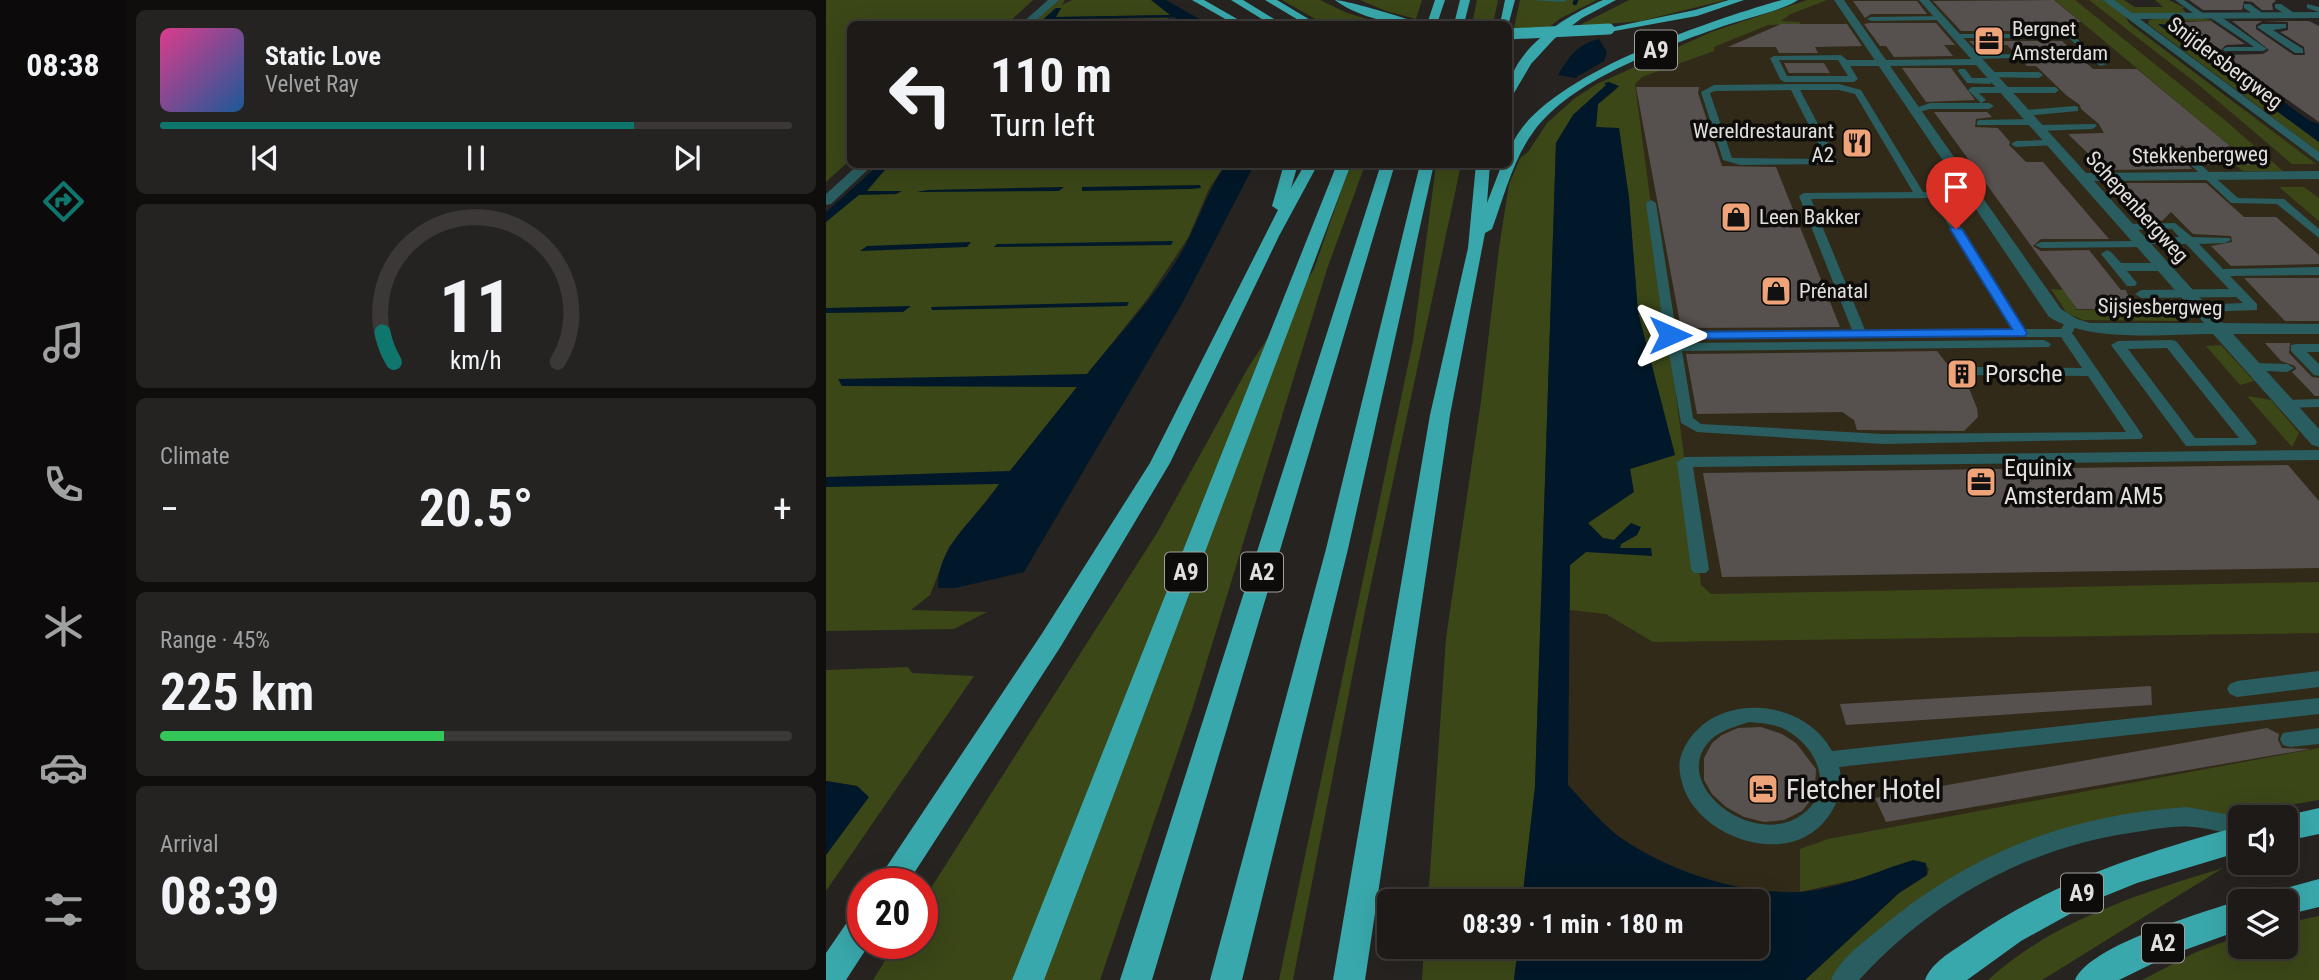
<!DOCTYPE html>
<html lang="en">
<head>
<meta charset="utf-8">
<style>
	:root { --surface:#1d1a18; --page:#252321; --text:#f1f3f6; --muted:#a0a1a2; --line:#3b3837; --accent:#0f766e }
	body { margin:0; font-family:"Roboto Condensed",sans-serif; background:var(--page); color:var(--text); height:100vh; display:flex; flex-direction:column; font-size:26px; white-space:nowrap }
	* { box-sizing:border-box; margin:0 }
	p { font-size:23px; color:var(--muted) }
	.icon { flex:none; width:38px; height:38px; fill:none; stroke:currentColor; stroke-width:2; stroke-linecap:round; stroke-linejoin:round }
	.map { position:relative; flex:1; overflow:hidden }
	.drawer { display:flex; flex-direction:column; gap:10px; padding:10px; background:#100e0d; width:700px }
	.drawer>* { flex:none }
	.guide { position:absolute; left:21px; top:21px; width:665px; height:147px; border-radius:10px; box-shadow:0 7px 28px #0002,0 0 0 2px var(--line); background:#1d1a18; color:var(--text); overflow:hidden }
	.fabs { position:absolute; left:1402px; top:805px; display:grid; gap:14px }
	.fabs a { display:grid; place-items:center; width:70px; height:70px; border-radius:10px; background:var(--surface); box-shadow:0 7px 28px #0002,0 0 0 2px var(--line); font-size:35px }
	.speed { position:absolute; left:21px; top:868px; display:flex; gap:14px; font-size:35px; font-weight:700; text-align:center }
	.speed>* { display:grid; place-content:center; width:91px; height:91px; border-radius:50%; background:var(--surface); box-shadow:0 7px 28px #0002,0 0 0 2px var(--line); line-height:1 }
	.speed .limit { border:10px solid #d22; background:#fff; color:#111 }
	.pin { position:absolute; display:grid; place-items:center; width:60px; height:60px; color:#fff; margin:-72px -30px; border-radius:50% 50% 50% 0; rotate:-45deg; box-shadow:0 0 7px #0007 }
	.pin .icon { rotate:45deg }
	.me { position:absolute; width:77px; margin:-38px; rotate:90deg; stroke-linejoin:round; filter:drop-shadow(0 0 5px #0008) }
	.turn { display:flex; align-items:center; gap:24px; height:147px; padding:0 28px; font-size:32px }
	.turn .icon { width:91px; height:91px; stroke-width:2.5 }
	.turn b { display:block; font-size:49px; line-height:60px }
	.big { font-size:52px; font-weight:700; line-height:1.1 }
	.drawer .widget { flex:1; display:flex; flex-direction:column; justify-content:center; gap:10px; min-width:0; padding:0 24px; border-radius:10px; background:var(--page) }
	.drawer .dial { align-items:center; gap:0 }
	.dial svg { height:182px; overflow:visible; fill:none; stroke:var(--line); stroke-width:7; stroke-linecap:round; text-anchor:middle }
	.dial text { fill:var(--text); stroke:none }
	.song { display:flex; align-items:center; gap:21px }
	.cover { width:84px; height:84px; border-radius:10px; background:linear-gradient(135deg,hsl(330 70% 55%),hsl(210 70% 35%)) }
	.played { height:7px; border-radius:4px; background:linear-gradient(90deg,var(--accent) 75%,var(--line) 75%) }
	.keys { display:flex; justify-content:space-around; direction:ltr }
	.heat { display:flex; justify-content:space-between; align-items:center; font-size:38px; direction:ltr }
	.charge { height:10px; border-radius:5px; background:linear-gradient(90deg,#34c759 45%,var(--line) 0) }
	.trip { position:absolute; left:551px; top:889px; width:392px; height:70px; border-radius:10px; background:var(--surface); box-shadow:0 7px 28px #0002,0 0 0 2px var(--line); font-weight:700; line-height:70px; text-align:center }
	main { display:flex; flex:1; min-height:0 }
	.tabs { display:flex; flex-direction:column; width:126px; justify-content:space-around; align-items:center; background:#0c0a0a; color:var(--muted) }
	.tabs .icon { width:49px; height:49px }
	.tabs .active { color:var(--accent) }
	.tabs b { font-size:32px; color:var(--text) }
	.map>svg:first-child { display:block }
	.industrial { fill:#322a19 }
	.green { fill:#3b4717 }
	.water { fill:#001829 }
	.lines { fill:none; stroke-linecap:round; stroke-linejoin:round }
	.stream { stroke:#001829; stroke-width:4.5 }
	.building { fill:#56504e; fill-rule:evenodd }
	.lane { fill:#295d5f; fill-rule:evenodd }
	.street { fill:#295d5f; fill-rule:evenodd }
	.highway { fill:#39a8ac; fill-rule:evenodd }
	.highway-bridge { stroke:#39a8ac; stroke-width:11 }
	.route { fill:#1a73e8; stroke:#114b97; stroke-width:2 }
	.labels { text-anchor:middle; stroke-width:7; stroke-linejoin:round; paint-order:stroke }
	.far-poi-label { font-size:21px; fill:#e2dfdd; stroke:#0e0c0b; text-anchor:start }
	.far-street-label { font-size:21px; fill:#e2dfdd; stroke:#0e0c0b }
	.shield { fill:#0e0c0b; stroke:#a2a09e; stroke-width:2 }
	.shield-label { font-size:23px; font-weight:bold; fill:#e2dfdd }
	.poi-label { font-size:24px; fill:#e2dfdd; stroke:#0e0c0b; text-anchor:start }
	.near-poi-label { font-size:28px; fill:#e2dfdd; stroke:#0e0c0b; text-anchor:start }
</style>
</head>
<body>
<main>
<nav class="tabs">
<b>08:38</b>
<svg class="icon active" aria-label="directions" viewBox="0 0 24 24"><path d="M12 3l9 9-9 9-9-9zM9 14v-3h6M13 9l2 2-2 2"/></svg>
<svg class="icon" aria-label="music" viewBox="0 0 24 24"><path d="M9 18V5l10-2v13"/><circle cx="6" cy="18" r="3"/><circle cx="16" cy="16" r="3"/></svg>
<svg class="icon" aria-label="phone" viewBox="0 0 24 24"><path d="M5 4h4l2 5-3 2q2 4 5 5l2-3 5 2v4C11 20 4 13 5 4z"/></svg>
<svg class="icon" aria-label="climate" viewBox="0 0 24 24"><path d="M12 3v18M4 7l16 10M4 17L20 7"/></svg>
<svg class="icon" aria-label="car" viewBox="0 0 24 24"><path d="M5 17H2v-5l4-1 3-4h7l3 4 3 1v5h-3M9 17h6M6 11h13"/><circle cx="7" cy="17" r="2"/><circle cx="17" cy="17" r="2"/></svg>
<svg class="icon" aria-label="filters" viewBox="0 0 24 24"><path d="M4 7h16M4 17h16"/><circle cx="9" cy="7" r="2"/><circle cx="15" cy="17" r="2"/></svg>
</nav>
<section class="drawer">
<div class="widget">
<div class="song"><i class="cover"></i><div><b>Static Love</b><p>Velvet Ray</p></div></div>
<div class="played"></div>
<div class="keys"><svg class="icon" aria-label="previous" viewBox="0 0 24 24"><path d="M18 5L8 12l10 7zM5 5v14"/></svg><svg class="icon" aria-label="pause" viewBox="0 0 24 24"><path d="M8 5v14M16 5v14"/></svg><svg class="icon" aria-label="next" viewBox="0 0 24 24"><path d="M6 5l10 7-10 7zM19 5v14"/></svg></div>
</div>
<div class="widget dial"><svg viewBox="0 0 100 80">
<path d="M14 69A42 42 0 1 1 86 69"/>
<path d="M14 69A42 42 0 0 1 9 56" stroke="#0f766e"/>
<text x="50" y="56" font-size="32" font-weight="700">11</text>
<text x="50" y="72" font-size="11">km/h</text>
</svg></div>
<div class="widget"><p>Climate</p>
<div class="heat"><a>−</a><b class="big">20.5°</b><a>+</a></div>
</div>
<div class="widget"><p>Range · 45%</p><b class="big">225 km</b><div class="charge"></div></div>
<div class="widget"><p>Arrival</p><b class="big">08:39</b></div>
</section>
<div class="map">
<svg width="1493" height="980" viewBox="0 0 1493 980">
	<rect width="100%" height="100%" fill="#272320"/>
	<path class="industrial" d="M999,0H1264L1493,162V790L1352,813L931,901L845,882L738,798L729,626L781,85Z"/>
	<path class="green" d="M0,0H207L181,24H191L207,16L197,24H24V160L0,182Z
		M232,0H239L236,5L246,0H327L345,15L229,17L235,9L230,8L212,24H205Z
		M456,0H494L521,13L558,24H498Z
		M534,0H596L590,19L560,11Z
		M651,0H672L667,24H646Z
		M694,0H771L735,18L722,28H688Z
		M803,0H900L815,21L750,27Z
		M981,0H1001L965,14L955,21L973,22L975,24L942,25L888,47V51L816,77L809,84L875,585L885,594L1493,582V633L827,642L780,614L744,610V565L760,552L824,548L793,549L795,544L811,535L805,523L788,540L777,538L762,523L807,492L804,469L849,455L812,312L803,198L793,129L770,127L772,104L792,88L781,85L747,115L730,143L709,787L696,901H602L620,638L655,401L673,248L683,184L694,158L702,152L721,123L749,98L771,84L885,32Z
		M1229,0H1249L1401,122L1457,171H1417L1409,165H1427Z
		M1263,0H1298L1309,7H1337L1329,0H1343L1359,8H1356L1360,13L1300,17L1303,23L1490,164H1466L1374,86Z
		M342,18L337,24H218L227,20Z
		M1334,18H1374L1389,21H1351V25H1333L1493,142V152L1322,24L1323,20Z
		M65,165H399L383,189L362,238L322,298L123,547L104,595L85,610L161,612L128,629L0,631V222Z
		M524,165H539L501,269L366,710L274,980H47L70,943H96V902L331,533L423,366L488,269Z
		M610,165H635L538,616L467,980H453L587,341Z
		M1453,187H1478L1493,198V221Z
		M1225,289L1238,290L1251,310L1340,308L1353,321L1257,320L1241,313Z
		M1395,345L1428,381L1414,385L1380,346Z
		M1421,396L1445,400L1473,433L1466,447Z
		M82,667L86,673L148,676L0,891V855L42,797L31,786L0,781V670Z
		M1493,748V800L1177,853L1006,980H979L1073,893L1101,875L1103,869L1099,864L974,892V849L1002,839Z
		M1397,868L1216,980H1162C1226,921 1315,893 1397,868Z
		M1493,916V980H1316L1370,952L1414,936V947H1460V923Z
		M598,947H692L688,980H596Z"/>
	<path class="water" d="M325,0H340L382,24H360L348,17L229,19L218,24H212L230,8H235L230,17L344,15Z
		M1332,24L1351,25L1484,121L1493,124V142Z
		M773,39L781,52L778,61L749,78L732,75C743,57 751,44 773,39Z
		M783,82L793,86L772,104L770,127L793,128L803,198L812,312L849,455L804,469L808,492L762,523L777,538L788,540L805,523L815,527L811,535L795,544L794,548H825L826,556L760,552L744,565L742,785C758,802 776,824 795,838C845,872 912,894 973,892C1011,890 1051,871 1087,860L1100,863L1101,875L1073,893L979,980H688L692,947H931V901H696L709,787L730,143L747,115L780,85L778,83Z
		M53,165H63L41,191H76L70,194L33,195L0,222V212Z
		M399,165H428L357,302L198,572L129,588H112C111,544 152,518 173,484L0,487V477L184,471L251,387L16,386L12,379L261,374C291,337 337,288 359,246C373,219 382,191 399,165Z
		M374,185L375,188L364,189L256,191V187Z
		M238,187L233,191L90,192L102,190Z
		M347,241L345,245L168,247L171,244Z
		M145,242L141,247L34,251L41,246Z
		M303,302L301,306L106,310L105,307Z
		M85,306L77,312L0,313V308Z
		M0,781L31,786L43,797L0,855Z"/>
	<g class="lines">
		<path class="stream" d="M749,3L750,0"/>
	</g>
	<path class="building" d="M1228,0L1255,22L1216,23L1225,31H1135L1107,1Z
		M1363,0H1448L1450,1L1446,4L1447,10H1436L1426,2L1418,1L1416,10H1377Z
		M1027,1H1091L1101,14H1045L1039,18Z
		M1385,21L1419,44L1400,45L1395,50L1354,22Z
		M1406,21H1483L1493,26V122L1398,55L1437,54L1443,50ZM1436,21L1462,22V30L1454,32L1478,47L1479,55H1468L1430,29V25Z
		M1043,23H1110L1129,45H1118L1127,56L1068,57L1060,46H1054L1038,24Z
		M955,24H1021L1036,46L989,47L992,53H953L950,47H902Z
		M1143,41H1236L1267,69H1311L1427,165H1379L1356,145L1349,152L1366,169L1279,170L1242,134L1278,133L1273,124L1255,109L1254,105L1240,95L1210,66H1201L1194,58L1193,53L1187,51L1181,45H1147Z
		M958,63H998L1004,73H963Z
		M1076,68H1125L1149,100L1100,102Z
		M810,87H873L872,93L896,166L950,167L1014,327L855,328Z
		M1108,112H1161L1166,117L1150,119L1149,127L1172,128L1184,142L1183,145L1200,162H1217L1283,239H1215L1207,246L1215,251L1263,250L1295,290H1300L1307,309H1251Z
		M1292,183H1380L1418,217H1450L1493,255V264L1405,266L1385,246L1406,242L1405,236L1367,234L1345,212L1336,221L1325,218Z
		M1418,278H1493V321H1459Z
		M1439,343H1464L1463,353L1486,377L1493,378V396H1489L1466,372L1470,369L1469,366L1455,361Z
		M1111,351L1121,364H1134L1133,372L1138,376L1151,408L1152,417L1138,431L1031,430L1028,420L1016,412L871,414L860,354Z
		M1462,465L1493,501V568L896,577L877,473Z
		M1325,686L1326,705L1020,725L1014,704Z
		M935,727L956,734L970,743L990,769L989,788L984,801L976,811L958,820L938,822L918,817L900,807L886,794L878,780V758L886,743L896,735L912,728Z
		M1441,728L1453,734L1452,740L1456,748L1484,749L1060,822L1049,798Z"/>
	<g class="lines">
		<path class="lane" d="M704,0H741L737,2Z
			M1349,0H1358L1381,16L1374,18Z
			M1418,4H1424L1439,15L1432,17L1418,8Z
			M1449,4H1455L1471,15L1464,17L1449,8Z
			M1481,4L1493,7V12L1481,8Z
			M1385,14H1391L1441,49L1437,51H1398L1397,49L1401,47H1428L1385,18Z
			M1117,16L1114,20L1045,21L1041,19L1045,17Z
			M1130,34H1245L1281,64L1274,66L1243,38H1127Z
			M1191,54L1192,56L1188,58L1148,59L1144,57L1148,55Z
			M1015,55L1021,60H1056L1060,63L1056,66H1024L1032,79L1028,82H958L954,79L944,58L948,56ZM953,60H1012L1022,76H961Z
			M1133,69H1139L1146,78H1164L1168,81L1164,84L1141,83L1132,71Z
			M1165,72H1213L1217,75L1213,78L1162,77L1161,75Z
			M968,84H1013L1035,90L1097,192L1113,193L1199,329H1235L1240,321H1250L1251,324L1246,333L1317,436L1315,439L1057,444L871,432L855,423L842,347L849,343L1218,340L1225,344L1223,347L856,351L867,418L875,424L1057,434L1300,432L1262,376L1142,375L1135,371L1142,367L1256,368L1235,337L839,338L820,203L825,200L830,203L850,331L1026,330L973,196L978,193L1087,192L1029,94L1013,90H974L1012,162L1011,164L914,165L897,160L875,92L888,85ZM965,90L1000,159L906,158L884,93L889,91ZM1106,198L1186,329L1039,330L985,199Z
			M1146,87H1229L1233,90L1229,93H1153L1160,100L1155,103L1142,90Z
			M1104,103H1163L1168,106L1163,109H1104L1089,113L1084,110Z
			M1249,106L1252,107V111L1199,116L1194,113L1199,110Z
			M1154,120L1207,119L1212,122L1207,125H1151V121Z
			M1269,124L1271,126L1266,129L1212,131L1207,128L1212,125Z
			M1226,140L1231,143L1229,145L1190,147L1185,144L1190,141Z
			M1356,148L1412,198L1458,199L1493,229V238L1451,204L1405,203L1352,153L1351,151Z
			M1349,223L1366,237L1403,238L1405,240L1399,243L1373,244L1397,269L1493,267V275L1404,276L1431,304V310L1373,312L1369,311V305L1417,303L1410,297L1315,298L1309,294L1315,290L1403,289L1360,244H1321L1315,247L1215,248L1209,245L1215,242L1308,241L1313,238L1353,237L1346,229L1300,230L1294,227L1300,224Z
			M1281,250L1285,252L1295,263H1336L1342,267L1336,271H1301L1311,283L1309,286H1301L1275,254Z
			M1345,340L1350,341L1429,439L1431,442L1429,445L1360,446L1285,345L1292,341ZM1341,348L1413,438H1369L1302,349Z
			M1470,344H1493V352H1481L1493,364V376L1488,375L1465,351V345Z
			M1427,363L1461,364L1468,368L1461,372L1422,370L1420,367Z
			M1493,399V407L1460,408L1453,404L1460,400Z
			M1493,450V460L867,467L883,569L880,573H868L865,569L851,462L859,457Z
			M1493,671V687L1411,697L1404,694L1401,689L1404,684L1411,681Z
			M1493,698V714L1013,767C1018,785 1013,802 1002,817C966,868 878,841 858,789C854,777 851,764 856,753C881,691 976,695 1006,751ZM923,722C935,723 949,724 960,730C990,746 1010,788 978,813C931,851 846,788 881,744C891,731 908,727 923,722Z
			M1493,728V744L1464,747L1457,745L1454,739L1457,733Z
			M1361,807L1414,817V837C1399,833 1383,828 1367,827C1346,825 1324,830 1304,833C1198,849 1106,901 1033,980H1005C1014,958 1039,941 1057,926C1148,851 1243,815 1361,807Z"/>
		<path class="street" d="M222,0H233L206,24H195Z
			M1008,0H1018L1060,60L1145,59L1093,0H1103L1260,173L1493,171V179L1268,181L1397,323L1493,324V334H1407L1493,429V447L1486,445L1387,334C1338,334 1265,343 1223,317ZM1150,65L1378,323H1264L1251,319L1235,309L1064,66Z
			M1277,0H1288L1306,13L1493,12V18L1314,19L1493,152V162Z
			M1460,24V28L1447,30L1477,49V53H1469L1431,27L1436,24Z
			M33,164H48L5,204L0,205V194Z"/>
		<path class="highway" d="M366,0H378L420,24H408Z
			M405,0H417L456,24H444Z
			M439,0H451L491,24H479Z
			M509,0C519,0 586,19 593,24C567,26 530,16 509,0Z
			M609,0H619L611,24H601Z
			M634,0H644L638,24H628Z
			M679,0H689L682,26L674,24Z
			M777,0H790L756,18L728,39L705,64L688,93L682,96C682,51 739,16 777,0Z
			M903,0H918L871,16L783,32L778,29L869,10Z
			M956,0H972C956,11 913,20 892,28C833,49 746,80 708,131C687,159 678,197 666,229L659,233L624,415L539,980H507L604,415L642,248L650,164H664L661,203L676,164H682C682,85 892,18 956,0Z
			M458,164H472L465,188L479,164H492L453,236L344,463L235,646L81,884H49L217,632L324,463L452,210L446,206Z
			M511,164H525L218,980H186Z
			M555,164H569L326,980H294Z
			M594,164H608L522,549L416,980H384L500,549Z
			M1493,808V834L1460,841V817H1454Z
			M1414,826V852L1311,883L1269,900L1195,941L1141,980H1099C1106,962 1125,952 1141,941C1226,881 1315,854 1414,826Z
			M1493,879V907L1460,915V901H1445L1449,891Z
			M1414,900L1417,901H1414V930L1342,956L1293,980H1249C1264,945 1376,913 1414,900Z
			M37,911V943H44L20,980H0V953L26,915Z"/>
		<path class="highway-bridge" d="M682,34L783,29"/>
	</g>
	<path class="route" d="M1126,227L1136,229L1201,333L1199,336L844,339L837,335L844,332L1186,329L1124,229Z"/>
	<defs>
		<g id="office-square" transform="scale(1.575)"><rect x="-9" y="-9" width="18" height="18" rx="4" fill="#efa378" stroke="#0e0c0b"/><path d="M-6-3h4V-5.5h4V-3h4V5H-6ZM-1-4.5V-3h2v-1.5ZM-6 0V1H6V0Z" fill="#111"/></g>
		<g id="restaurant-square" transform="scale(1.575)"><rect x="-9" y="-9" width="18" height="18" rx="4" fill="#efa378" stroke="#0e0c0b"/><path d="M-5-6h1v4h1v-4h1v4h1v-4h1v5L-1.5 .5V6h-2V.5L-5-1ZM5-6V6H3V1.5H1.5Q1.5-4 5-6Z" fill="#111"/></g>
		<g id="shop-square" transform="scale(1.575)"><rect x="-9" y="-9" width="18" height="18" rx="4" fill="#efa378" stroke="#0e0c0b"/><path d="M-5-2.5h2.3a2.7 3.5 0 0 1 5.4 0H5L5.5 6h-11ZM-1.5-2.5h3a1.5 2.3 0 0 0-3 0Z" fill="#111"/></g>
		<g id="building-square" transform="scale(1.575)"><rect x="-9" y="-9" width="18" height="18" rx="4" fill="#efa378" stroke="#0e0c0b"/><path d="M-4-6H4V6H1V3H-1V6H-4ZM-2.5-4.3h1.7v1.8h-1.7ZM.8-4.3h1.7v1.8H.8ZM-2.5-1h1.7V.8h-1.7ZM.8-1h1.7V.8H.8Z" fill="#111"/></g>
		<g id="hotel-square" transform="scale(1.575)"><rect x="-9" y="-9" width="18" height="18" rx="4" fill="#efa378" stroke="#0e0c0b"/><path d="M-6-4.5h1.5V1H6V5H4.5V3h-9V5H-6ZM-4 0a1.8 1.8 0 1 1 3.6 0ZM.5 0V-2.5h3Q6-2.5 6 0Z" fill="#111"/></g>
	</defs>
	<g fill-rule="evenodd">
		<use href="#office-square" x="1163" y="41"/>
		<use href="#restaurant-square" x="1031" y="143"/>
		<use href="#shop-square" x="910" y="217"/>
		<use href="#shop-square" x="950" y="291"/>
		<use href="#building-square" x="1136" y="374"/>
		<use href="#office-square" x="1155" y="482"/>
		<use href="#hotel-square" x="937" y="789"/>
	</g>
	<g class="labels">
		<g class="far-poi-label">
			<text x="1186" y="36">Bergnet<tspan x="1186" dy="24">Amsterdam</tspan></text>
			<text x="1008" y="138" text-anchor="end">Wereldrestaurant<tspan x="1008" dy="24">A2</tspan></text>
			<text x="933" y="224">Leen Bakker</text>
			<text x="973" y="298">Prénatal</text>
		</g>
		<g class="far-street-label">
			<text transform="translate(1399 63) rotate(37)" y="7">Snijdersbergweg</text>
			<text transform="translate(1374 155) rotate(-1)" y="7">Stekkenbergweg</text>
			<text transform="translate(1311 207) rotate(48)" y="7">Schepenbergweg</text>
			<text transform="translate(1334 307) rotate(1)" y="7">Sijsjesbergweg</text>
		</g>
		<g class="shield">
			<rect x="809" y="30.5" width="42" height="39" rx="5"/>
			<rect x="339" y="552.5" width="42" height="39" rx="5"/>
			<rect x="415" y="552.5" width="42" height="39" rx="5"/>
			<rect x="1235" y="873.5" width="42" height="39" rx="5"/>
			<rect x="1316" y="923.5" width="42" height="39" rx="5"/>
		</g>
		<g class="shield-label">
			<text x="830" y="58">A9</text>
			<text x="360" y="580">A9</text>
			<text x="436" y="580">A2</text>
			<text x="1256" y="901">A9</text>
			<text x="1337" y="951">A2</text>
		</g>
		<g class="poi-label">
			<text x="1159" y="382">Porsche</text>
			<text x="1178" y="476">Equinix<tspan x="1178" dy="28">Amsterdam AM5</tspan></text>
		</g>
		<g class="near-poi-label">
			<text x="960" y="799">Fletcher Hotel</text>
		</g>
	</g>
</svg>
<div class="fabs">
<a><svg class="icon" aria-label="sound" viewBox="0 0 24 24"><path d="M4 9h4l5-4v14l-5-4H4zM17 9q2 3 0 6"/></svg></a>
<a><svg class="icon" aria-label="layers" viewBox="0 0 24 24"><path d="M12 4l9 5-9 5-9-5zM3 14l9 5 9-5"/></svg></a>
</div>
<div class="speed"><div class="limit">20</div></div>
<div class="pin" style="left:1130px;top:229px;background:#d93025"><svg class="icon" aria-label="arrive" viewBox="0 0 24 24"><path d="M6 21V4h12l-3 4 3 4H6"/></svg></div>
<svg class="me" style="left:844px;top:335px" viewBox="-20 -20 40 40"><path d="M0-17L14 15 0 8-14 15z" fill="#1a73e8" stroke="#fff" stroke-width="4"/></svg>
<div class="trip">08:39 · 1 min · 180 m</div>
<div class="guide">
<div class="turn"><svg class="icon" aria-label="left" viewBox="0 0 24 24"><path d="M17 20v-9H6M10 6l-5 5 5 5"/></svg><div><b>110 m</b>Turn left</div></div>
</div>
</div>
</main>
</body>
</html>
